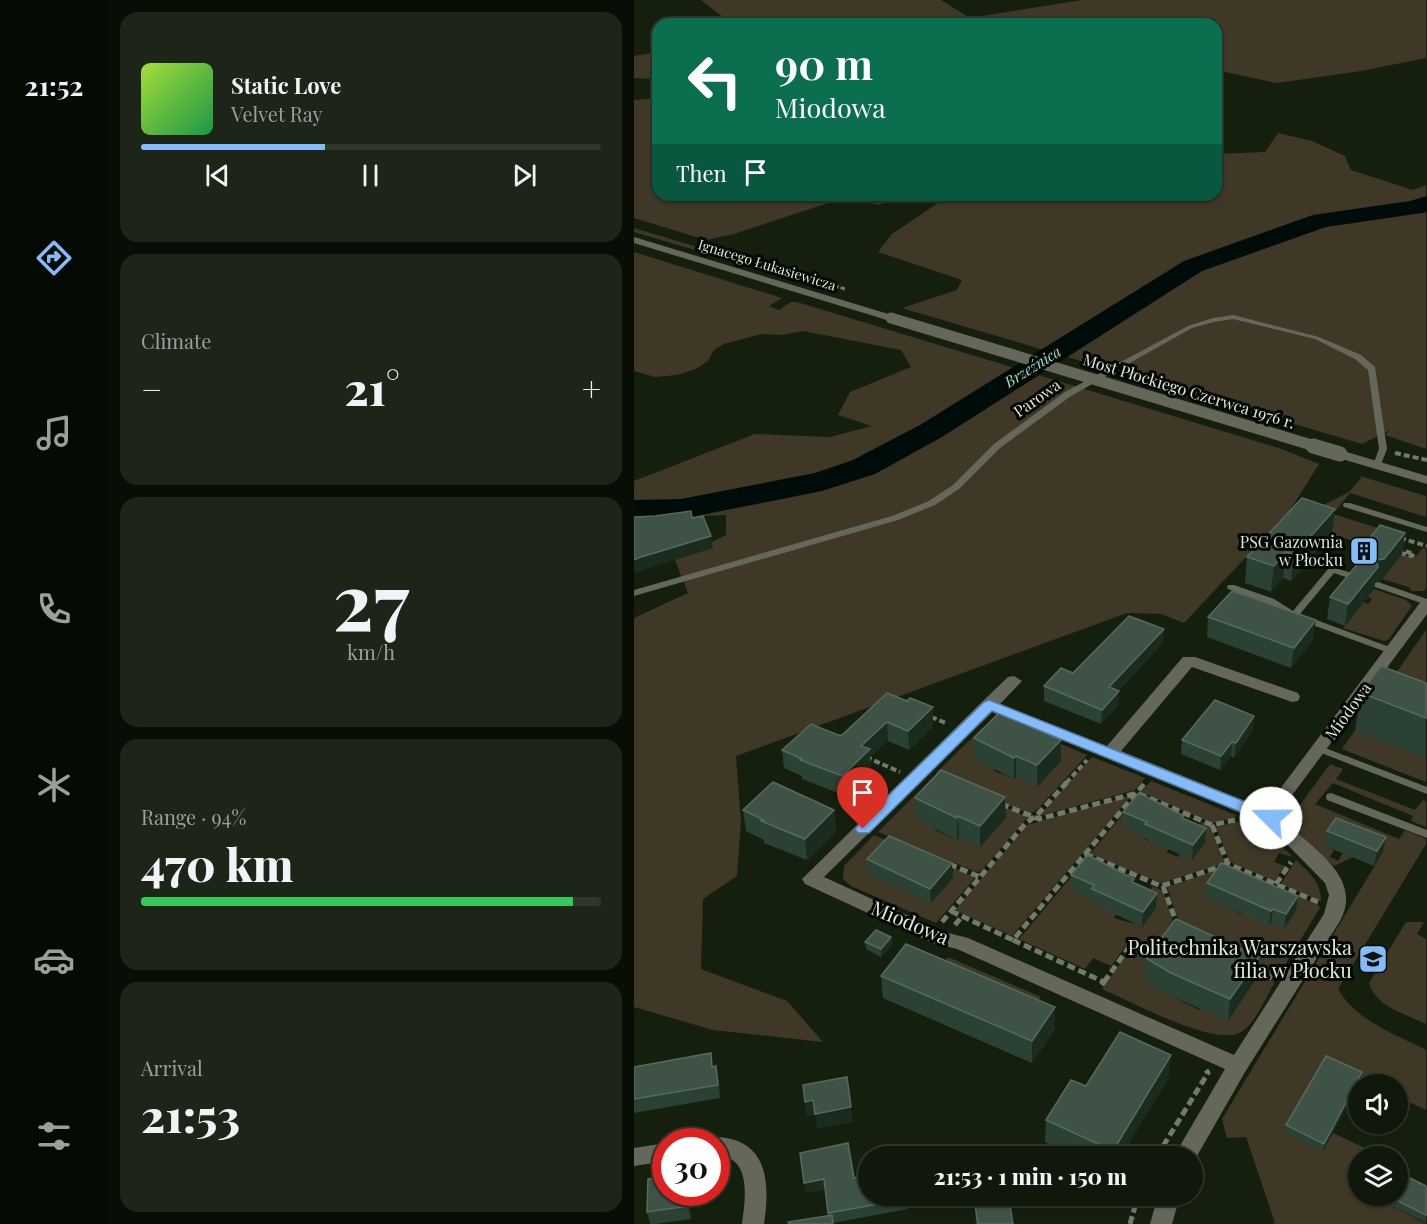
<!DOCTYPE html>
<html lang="en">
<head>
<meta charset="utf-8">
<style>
	:root { --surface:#0f180a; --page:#1d2518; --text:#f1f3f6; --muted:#9ba09c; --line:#2f372b; --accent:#84bcfb }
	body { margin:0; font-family:"Playfair Display",serif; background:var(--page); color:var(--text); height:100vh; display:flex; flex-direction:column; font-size:22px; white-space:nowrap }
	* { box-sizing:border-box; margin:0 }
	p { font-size:20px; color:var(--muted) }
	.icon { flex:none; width:33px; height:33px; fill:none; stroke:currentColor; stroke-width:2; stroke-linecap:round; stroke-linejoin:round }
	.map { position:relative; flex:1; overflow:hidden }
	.details { display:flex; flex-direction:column; gap:12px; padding:12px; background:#080d06; width:526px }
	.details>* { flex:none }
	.top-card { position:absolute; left:18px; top:18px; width:570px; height:183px; border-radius:18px; box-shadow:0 2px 4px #0004,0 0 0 2px var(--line); background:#0b6e4f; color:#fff; overflow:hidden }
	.controls { position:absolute; left:714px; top:1074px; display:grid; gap:12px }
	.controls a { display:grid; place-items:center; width:60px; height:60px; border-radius:50%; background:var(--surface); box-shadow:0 2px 4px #0004,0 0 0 2px var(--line); font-size:30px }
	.speed { position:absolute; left:18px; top:1128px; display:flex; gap:12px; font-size:30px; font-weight:700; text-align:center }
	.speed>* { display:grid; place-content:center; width:78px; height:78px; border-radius:50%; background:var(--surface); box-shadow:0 2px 4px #0004,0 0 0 2px var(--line); line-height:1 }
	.speed .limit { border:9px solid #d22; background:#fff; color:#111 }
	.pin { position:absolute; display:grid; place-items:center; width:51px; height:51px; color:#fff; margin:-62px -26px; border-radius:50% 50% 50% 0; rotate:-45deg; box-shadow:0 0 6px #0007 }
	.pin .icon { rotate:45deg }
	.me { position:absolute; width:66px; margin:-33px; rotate:292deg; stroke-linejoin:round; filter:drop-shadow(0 0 4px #0008) }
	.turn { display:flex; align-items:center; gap:21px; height:126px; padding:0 24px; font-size:27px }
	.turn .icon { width:78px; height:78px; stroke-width:2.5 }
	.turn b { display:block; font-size:42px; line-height:51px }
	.then { display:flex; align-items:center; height:57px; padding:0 24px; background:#0003; gap:12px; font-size:22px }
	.big { font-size:45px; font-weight:800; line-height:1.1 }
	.details .tile { flex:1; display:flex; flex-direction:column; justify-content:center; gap:9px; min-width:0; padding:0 21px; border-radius:18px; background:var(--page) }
	.details .dial { align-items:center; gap:0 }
	.dial b { font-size:78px; line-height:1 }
	.song { display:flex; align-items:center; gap:18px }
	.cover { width:72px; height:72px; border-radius:9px; background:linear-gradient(135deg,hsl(80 70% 55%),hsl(140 70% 35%)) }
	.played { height:6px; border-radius:3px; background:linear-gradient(90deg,var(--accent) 40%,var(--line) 40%) }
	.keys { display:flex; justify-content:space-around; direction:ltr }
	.heat { display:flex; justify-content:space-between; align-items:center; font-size:33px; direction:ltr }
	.charge { height:9px; border-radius:4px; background:linear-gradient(90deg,#34c759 94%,var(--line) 0) }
	.trip { position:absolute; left:224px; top:1146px; width:345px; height:60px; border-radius:30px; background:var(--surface); box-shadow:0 2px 4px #0004,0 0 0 2px var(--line); font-weight:800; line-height:60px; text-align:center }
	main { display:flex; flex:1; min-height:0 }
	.menu { display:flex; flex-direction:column; width:108px; justify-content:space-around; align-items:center; background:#060a04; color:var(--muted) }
	.menu .icon { width:42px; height:42px }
	.menu .selected { color:var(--accent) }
	.menu b { font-size:27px; color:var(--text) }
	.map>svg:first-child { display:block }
	.green { fill:#3f3827 }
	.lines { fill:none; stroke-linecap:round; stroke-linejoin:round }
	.river { fill:#000c09; fill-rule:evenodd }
	.path-far2 { stroke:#717b6b; stroke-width:3; stroke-dasharray:4.5 2; stroke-linecap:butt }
	.path-far1 { stroke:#717b6b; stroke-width:4; stroke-dasharray:6 3; stroke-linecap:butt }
	.path { stroke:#717b6b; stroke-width:5; stroke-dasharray:8 4; stroke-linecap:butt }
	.service { fill:#66675b; fill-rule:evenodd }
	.minor { fill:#66675b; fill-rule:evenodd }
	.tertiary { fill:#66675b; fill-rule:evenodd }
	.tertiary-bridge-far1 { stroke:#66675b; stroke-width:11 }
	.tertiary-bridge { stroke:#66675b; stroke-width:15 }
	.wall { fill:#2b4134 }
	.shaded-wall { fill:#192c1d }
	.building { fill:#3e5245; stroke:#576a5d; stroke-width:1.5 }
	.route { fill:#84bcfb; stroke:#567aa3; stroke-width:1.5 }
	.labels { text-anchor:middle; stroke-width:6; stroke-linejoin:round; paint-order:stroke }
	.far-street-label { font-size:14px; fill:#dee7da; stroke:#040803 }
	.far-water-label { font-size:15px; font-style:italic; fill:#9ae0d3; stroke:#040803 }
	.street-label { font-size:16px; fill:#dee7da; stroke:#040803 }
	.poi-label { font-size:16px; fill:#dee7da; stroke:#040803; text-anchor:end }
	.near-street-label { font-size:20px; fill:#dee7da; stroke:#040803 }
	.near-poi-label { font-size:20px; fill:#dee7da; stroke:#040803; text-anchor:end }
</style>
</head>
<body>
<main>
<nav class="menu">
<b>21:52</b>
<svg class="icon selected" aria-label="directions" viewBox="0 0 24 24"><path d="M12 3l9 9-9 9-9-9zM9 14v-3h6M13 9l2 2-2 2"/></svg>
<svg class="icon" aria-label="music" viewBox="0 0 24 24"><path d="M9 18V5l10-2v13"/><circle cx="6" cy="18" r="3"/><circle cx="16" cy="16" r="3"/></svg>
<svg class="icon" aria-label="phone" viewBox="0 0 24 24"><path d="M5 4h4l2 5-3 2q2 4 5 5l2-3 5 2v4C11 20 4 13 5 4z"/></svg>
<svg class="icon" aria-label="climate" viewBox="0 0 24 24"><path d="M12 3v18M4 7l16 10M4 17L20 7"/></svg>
<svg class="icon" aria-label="car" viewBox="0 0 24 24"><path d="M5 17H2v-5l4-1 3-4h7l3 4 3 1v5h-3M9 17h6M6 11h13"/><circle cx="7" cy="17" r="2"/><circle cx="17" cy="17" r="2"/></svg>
<svg class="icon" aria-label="filters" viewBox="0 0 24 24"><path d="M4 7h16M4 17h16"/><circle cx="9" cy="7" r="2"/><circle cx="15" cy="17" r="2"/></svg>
</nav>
<section class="details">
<div class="tile">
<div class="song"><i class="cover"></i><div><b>Static Love</b><p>Velvet Ray</p></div></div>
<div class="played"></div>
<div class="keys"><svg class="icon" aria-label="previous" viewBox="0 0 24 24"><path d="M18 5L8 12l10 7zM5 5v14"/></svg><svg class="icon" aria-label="pause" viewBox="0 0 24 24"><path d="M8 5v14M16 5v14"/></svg><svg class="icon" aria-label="next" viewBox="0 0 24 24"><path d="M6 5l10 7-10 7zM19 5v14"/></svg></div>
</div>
<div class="tile"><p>Climate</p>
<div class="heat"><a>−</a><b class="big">21°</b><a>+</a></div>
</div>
<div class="tile dial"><b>27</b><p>km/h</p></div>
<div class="tile"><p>Range · 94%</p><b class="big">470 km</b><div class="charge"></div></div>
<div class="tile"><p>Arrival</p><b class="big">21:53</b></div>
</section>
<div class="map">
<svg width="793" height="1224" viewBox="0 0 793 1224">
	<rect width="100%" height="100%" fill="#14200d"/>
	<path class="green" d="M67,0H307L336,18L448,0H792V58L727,71L643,83L582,70V24H98Z
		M24,52V84L21,79L0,78V56Z
		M24,98V195H277L244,205L215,196L100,234L72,240L0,218V100Z
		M644,133L678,141L711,156L717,170L779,190L792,185V449L751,435L756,430L728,444L268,308L323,290L328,280L244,252L258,234L316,195H582V154L631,152Z
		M0,228L143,271H133L0,232Z
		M0,252L148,298L135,306L145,310L157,302H163L645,448L685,464L645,528L715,492L727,478L726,476L792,496V517L716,493L699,514L763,534L741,548C706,537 660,517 627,541L550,623L527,614L493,613L102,756L107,822L103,876L69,899L67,969L153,1001L189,1042L79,1030L0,1007V618L54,593L41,560L92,535V515L0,519V481L121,434L196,437L238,426L204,415L216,392L277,367L267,350L169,331L147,335L127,334L90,344L80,350L74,361L62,369L43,375L21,377L0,371Z
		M789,548L792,549V587L790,591H777L775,587L748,579L768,554L780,558Z
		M740,589L772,600L778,606L755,639L750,641L709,628L730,602L734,604L738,599L734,597Z
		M792,630V709L748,693Z
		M743,699L792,758V782L708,749Z
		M361,722L360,771L380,779L408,736L453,755L403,810L395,814L302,773L347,729Z
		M458,757L511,778L501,790L405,816Z
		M696,764L709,769L702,779L781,810L789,800L792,802V827L777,821L779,816L699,783L681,804L765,839L771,830L792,839V844L704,989C722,1021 761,1034 792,1050V1110L764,1097V1084H737L690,1063L689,1151L699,1133L737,1151L733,1156H724V1196H738L792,1224H638L641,1223L612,1137L593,1138L588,1119L749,852L691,846L700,850L696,857L704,861L709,853L719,857L700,866L652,826L650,816L655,809L666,805Z
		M299,777L320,785L301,830L323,840L347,797L392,816L393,818L347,871L343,872L244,832Z
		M517,781L604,816L578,823L507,792Z
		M498,795L378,936L321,910L393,825Z
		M504,796L514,834L510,839L536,847L532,852L544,857L568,822L576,825L591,863L527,883L456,854Z
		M612,820L633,833L659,857L645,853L640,862L651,866L640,881L596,862L582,827Z
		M240,835L276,850L314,877L321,868L341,878L302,923L217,886L209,879L210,866Z
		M454,857L450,892L484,912L480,918L508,926L507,902L519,886L529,891L543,934L490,948L477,966L459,958L451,969L385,939Z
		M662,860C675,872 687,882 687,901L647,884Z
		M595,866L600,868L591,880L596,909L608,915L610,912L634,926L637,923L650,929L655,892L684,905L686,908L644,976L641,977L549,934L533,887Z
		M772,922H790L783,934L792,939V1024C772,1014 742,1007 735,983Z
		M546,938L535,995L566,1010L582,954L641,982C632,997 622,1023 607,1032C582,1048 496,1001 468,989L494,953Z
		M314,957L407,997L401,1006L307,965Z"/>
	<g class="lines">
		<path class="river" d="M793,196V212L788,213L692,227L568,271L308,437L241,474L188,491L47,519L0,520V500L47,499L181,473L219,460L286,425L550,261L679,215L776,201Z"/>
		<path class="path-far2" d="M101,255L211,289"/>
		<path class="path-far1" d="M761,453L793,460
			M766,538L793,546
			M763,549L780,554L778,556L764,552
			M297,717L312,723
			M232,757L266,772
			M432,783L453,760"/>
		<path class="path" d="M367,804L405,819L503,793L578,825L601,820
			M578,825L594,864L684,902
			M451,854L527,886L594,864
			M315,864L346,877
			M642,884L657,862
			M529,886L543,924
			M317,911L379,940L510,784
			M308,922L391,824L404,814L434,781
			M321,925L328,916
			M379,940L470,982L467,986
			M621,970L638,978
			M470,982L493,950L528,940
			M523,1156L574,1073L572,1070
			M496,1224L504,1196"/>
		<path class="service" d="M599,315L685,337L727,355L741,367L753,449L746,467H740L739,465L745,449L734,370L721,359L681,339L599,319L580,322L558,328L437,396L366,448L325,489L301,505L264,520L0,596V590L258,516L295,501L319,485L360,444L431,392L554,326L579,318Z
			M710,503H716L793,527V532L710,507L709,505Z
			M698,567L727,576L728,578L724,581L700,573L666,614L761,649L763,651L761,653H755L657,617L634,603L594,589L593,587L594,585H600L640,599L659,611L695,568Z
			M744,582L793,599V605L741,587L740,585L741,583Z
			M686,746L793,787V794L682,751L681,749L682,747Z
			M697,793L793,830V838L693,800L692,797L693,794Z"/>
		<path class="minor" d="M793,599V614L647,810L646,817C673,846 731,875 706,921L611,1072L559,1163L558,1156H540L591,1069L323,949L299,943L171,884L168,879L349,701L374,677L380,676L388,681L366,704L473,746L549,657H561L664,693L666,697L664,701L658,702L558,667L487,751L631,809L788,600ZM358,712L631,822L691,883L695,895L690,914L600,1055L334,938L310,932L190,877Z
			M82,1137C135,1139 136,1184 130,1224H108C111,1199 119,1157 82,1155V1142H73Z
			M32,1143V1161L0,1166V1148Z
			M524,1196H546L538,1224H516Z"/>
		<path class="tertiary" d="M0,237L261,316L263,318L257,321L253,320L0,243Z
			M706,450L793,476V484L701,457L699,454L701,451Z"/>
		<path class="tertiary-bridge-far1" d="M257,318L684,447"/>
		<path class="tertiary-bridge" d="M679,446L706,454"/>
	</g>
	<path class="wall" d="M771,533L768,554L747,581L741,582L740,589L711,626L693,619L696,597L725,563L727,549Z
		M698,534L657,581L649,578L637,592L611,583L613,557Z
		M574,617L679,640L657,668L573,637Z
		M529,643L484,691H485V705L467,724L410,701V686L439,673Z
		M792,683V758L721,731L727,693Z
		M299,707V726L275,750L254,741L236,757L237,768L209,795L168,779V776L150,768L148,750L208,735Z
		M619,730L600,758L597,756L586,770L547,754L548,740Z
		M340,738L427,740V761L403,787L382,777L380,779L341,760Z
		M281,798L372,818L346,847L325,838L323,840L282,819Z
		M109,810H200L202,832L173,860L130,843V840L112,831Z
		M489,812L550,819L571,843L558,860L510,838V836L489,826Z
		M693,831L749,852L740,866L691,846Z
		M233,859L319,878L297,903L234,874Z
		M437,875L500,883L523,893L522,908L508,927L458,903V899L437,890Z
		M573,883L664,896L662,911L650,929L637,923L635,926L571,898Z
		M257,937L258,945L247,957L232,949L231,942Z
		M512,958L622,979L594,1021L535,995L510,980Z
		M247,976L421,1007V1029L398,1063L249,998Z
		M82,1066L85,1080L86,1098L0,1113V1067Z
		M535,1077L487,1156H442L411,1142L412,1120L452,1086Z
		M727,1080L689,1151L651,1133L652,1125Z
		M724,1169V1189L718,1186L720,1178Z
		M220,1178L234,1196H299V1200L273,1204L274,1209L199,1223V1224H155L194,1216L191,1189L172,1193Z
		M14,1179L71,1192V1205L57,1207V1219L22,1224H16L13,1212Z
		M792,1186V1223L738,1196H764Z
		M341,1205L379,1224H342Z"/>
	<path class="shaded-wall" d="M701,509L698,534L657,581L660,555Z
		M771,533L768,554L747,581L741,582L740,589L711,626L714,604L742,560Z
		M77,536L79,548L9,570L0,574V560L7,557Z
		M652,552L649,578L637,592L640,566Z
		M682,620L679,640L657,668L660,648Z
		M530,629L529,643L474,701L475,687Z
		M485,691V705L467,724L468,710Z
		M299,707V726L275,750L274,731Z
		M620,716L619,730L600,758L602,743Z
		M253,722L254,741L236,757L237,768L209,795L208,776L227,746Z
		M427,740V761L403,787V765Z
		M598,742L597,756L586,770L587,756Z
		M382,756V777L380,779V758Z
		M371,797L372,818L346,847V826Z
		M200,810L202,832L173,860L171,839Z
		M324,816L325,838L323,840V818Z
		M572,828L571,843L558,860L559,845Z
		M752,837L749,852L740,866L743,851Z
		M318,863L319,878L297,903L296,889Z
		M523,893L522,908L508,927L509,912Z
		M664,896L662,911L650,929L652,914Z
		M639,909L637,923L635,926L637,911Z
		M257,937L258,945L247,957V949Z
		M625,957L622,979L594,1021L596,999Z
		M421,1007V1029L398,1063V1041Z
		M537,1055L535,1077L487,1156H478L479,1151Z
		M82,1066L85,1080L86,1098L84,1085Z
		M728,1072L727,1080L689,1151L690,1144Z
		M179,1100L181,1115L173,1117L171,1102Z
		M217,1107L219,1122L183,1129L181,1114Z
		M190,1179L191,1189L172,1193L170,1183Z
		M68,1192H71V1205Z
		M54,1194L57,1207V1219L54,1206Z
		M272,1196H299V1200L273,1204Z"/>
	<path class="building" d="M668,498L701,509L660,555L652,552L640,566L613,557Z
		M57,511L58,518L69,516L77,536L7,557L0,560V517L21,516Z
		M746,525L771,533L750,559L742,560L744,567L714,604L696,597L726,561L731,562L735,559L734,551L727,549Z
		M598,591L682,620L660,648L574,617Z
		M495,616L530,629L475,687L485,691L468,710L410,686L427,668L439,673Z
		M747,666L792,683V718L727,693Z
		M253,693L273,701L276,698L299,707L274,731L253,722L227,746L236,749L208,776L166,760L168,759L148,750L177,724L204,735H208Z
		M581,700L620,716L602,743L598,742L587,756L548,740Z
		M365,713L427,740L403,765L382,756L380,758L340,738Z
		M307,770L371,797L346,826L324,816L323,818L281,798Z
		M139,782L200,810L171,839L127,821L130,820L109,810Z
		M505,793L550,816L548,818L572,828L559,845L511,824L513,822L489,812Z
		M702,818L752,837L743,851L693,831Z
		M255,836L318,863L296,889L233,859Z
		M454,855L500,879L498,882L523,893L509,912L458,889L460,885L437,875Z
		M587,863L664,896L652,914L639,909L637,911L573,883Z
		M542,919L625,957L596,999L537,973L512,958Z
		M242,930L257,937L247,949L231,942Z
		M272,944L421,1007L398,1041L247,976Z
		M486,1032L537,1055L479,1151L412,1120L437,1080L452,1086Z
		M77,1053L78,1067L82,1066L84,1085L0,1099V1067Z
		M692,1056L728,1072L690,1144L652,1125Z
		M213,1077L217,1107L181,1114L179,1100L171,1102L169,1085Z
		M214,1143L220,1178L234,1175V1196H272L273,1199L194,1213L190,1179L170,1183L166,1153Z
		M724,1169V1181L720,1178Z
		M764,1172L792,1186V1215L754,1196H764Z
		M32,1177V1192H67L54,1194V1206L13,1212L14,1179Z
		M375,1200L379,1224H344L341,1205Z
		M198,1215L199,1224H155L154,1222Z"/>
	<path class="route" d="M355,700L642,814L645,818L642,822H631L358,711L235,833H224L221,829L224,825L350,702Z"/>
	<defs>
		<g id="building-square" transform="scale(1.5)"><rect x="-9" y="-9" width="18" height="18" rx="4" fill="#84bcfb" stroke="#040803"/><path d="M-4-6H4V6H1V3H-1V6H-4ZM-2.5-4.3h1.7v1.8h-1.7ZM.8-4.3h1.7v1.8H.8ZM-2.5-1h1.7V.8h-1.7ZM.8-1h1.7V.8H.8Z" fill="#111"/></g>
		<g id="university-square" transform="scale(1.5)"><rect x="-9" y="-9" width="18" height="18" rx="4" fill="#84bcfb" stroke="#040803"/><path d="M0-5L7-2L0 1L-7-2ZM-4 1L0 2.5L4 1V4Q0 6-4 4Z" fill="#111"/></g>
	</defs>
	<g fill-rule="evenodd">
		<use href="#building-square" x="730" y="551"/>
		<use href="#university-square" x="739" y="959"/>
	</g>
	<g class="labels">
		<g class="far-street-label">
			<text transform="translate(133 265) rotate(17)" y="5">Ignacego Łukasiewicza</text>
		</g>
		<g class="far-water-label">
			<text transform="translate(399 367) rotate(-32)" y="5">Brzeźnica</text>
		</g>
		<g class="street-label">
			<text transform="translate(555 391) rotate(17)" y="6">Most Płockiego Czerwca 1976 r.</text>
			<text transform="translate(403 398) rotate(-35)" y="6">Parowa</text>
			<text transform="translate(714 711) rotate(-54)" y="6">Miodowa</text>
		</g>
		<g class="poi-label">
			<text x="709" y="548">PSG Gazownia<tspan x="709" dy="18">w Płocku</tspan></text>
		</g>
		<g class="near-street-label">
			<text transform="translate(276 923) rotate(23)" y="7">Miodowa</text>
		</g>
		<g class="near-poi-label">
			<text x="718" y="955">Politechnika Warszawska<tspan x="718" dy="23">filia w Płocku</tspan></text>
		</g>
	</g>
</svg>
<div class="controls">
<a><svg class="icon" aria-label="sound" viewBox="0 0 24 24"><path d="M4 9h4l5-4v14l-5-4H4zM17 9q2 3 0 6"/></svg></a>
<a><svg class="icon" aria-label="layers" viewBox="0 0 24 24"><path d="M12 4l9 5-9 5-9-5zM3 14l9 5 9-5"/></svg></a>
</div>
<div class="speed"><div class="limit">30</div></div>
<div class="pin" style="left:229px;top:829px;background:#d93025"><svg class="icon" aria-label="arrive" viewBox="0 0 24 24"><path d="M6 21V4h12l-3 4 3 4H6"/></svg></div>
<svg class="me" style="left:637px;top:818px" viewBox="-20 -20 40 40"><circle r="19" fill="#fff"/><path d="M0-13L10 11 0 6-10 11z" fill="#84bcfb"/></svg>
<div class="trip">21:53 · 1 min · 150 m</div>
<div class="top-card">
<div class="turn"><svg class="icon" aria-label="left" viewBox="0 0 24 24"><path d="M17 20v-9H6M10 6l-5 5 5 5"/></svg><div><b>90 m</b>Miodowa</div></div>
<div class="then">Then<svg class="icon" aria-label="arrive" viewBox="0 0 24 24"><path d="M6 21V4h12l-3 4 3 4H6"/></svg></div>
</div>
</div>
</main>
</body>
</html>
